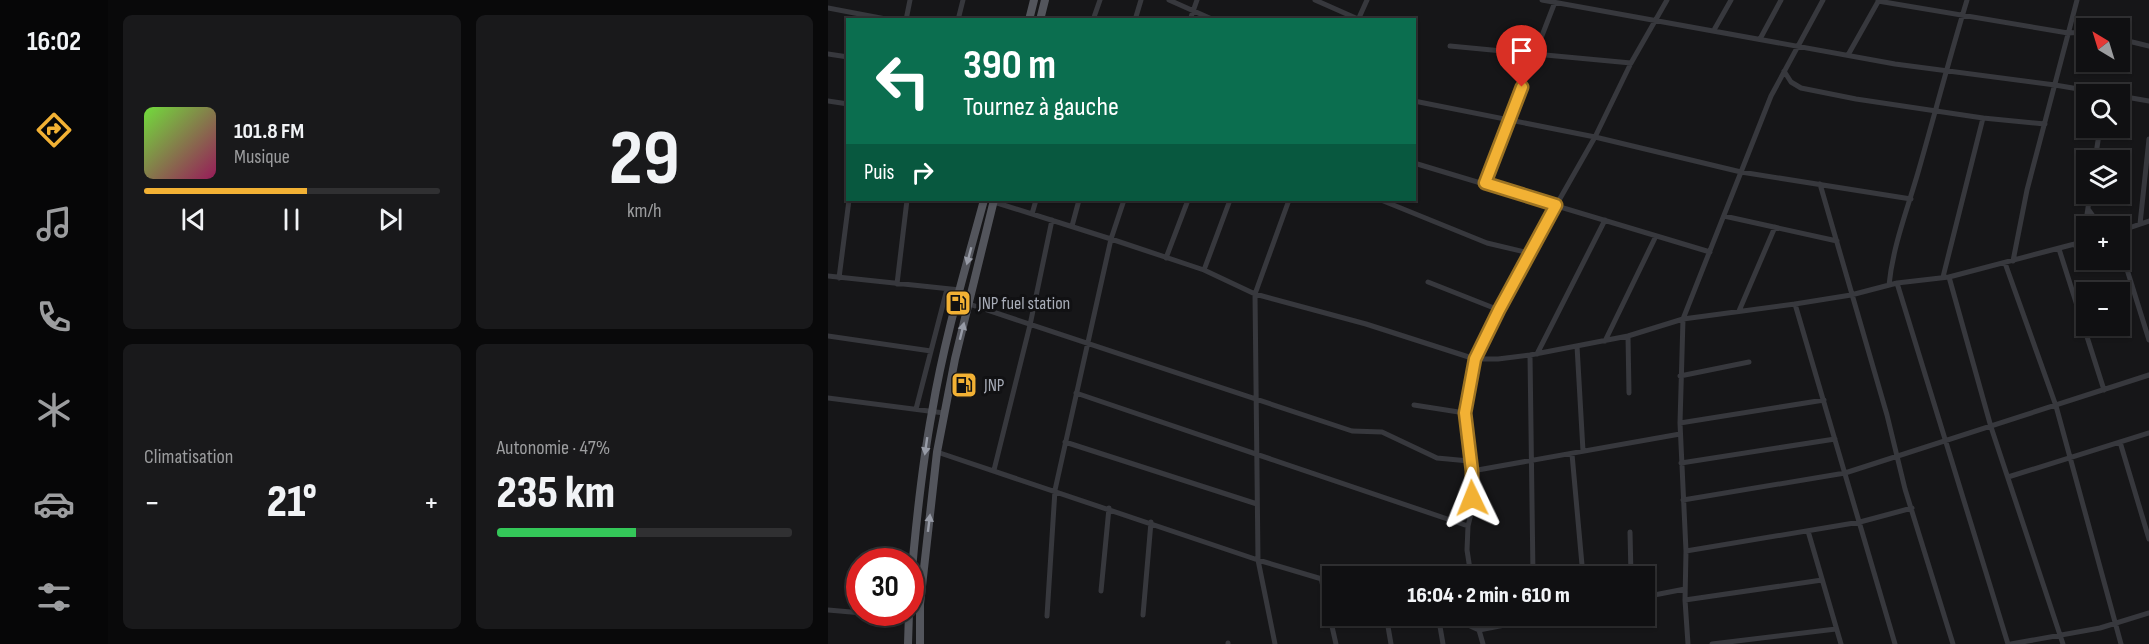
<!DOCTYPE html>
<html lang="fr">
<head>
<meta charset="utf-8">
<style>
	:root { --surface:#101012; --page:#19191b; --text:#f1f3f6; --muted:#9c9d9f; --line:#303032; --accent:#f2b134 }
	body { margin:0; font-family:"Sofia Sans Condensed",sans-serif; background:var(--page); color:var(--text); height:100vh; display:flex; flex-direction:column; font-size:22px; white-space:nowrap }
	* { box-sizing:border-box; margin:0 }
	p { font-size:20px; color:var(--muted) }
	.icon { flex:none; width:33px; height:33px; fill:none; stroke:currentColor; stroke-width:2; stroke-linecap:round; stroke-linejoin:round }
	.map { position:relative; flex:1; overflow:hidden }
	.details { display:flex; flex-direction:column; gap:15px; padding:15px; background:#09090a; width:720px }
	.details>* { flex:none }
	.top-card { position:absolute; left:18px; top:18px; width:570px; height:183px; border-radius:0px; box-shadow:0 2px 4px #0004,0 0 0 2px var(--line); background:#0b6e4f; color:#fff; overflow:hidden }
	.needle { width:39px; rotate:322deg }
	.tools { position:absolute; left:1248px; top:18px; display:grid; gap:12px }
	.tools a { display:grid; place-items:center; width:54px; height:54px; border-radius:0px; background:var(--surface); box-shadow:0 2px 4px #0004,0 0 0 2px var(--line); font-size:30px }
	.speed { position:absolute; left:18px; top:548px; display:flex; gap:12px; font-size:30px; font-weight:700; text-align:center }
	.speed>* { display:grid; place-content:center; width:78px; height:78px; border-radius:50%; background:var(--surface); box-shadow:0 2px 4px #0004,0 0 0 2px var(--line); line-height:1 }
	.speed .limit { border:9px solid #d22; background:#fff; color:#111 }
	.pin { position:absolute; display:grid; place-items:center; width:51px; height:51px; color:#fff; margin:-62px -26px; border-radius:50% 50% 50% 0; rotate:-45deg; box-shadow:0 0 6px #0007 }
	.pin .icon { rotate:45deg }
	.me { position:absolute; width:66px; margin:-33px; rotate:358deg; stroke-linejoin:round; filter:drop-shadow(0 0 4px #0008) }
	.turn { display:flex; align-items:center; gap:21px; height:126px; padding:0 18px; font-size:27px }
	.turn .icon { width:78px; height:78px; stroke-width:2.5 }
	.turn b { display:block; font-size:42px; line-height:51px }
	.then { display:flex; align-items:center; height:57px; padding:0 18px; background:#0003; gap:12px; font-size:22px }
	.big { font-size:45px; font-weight:800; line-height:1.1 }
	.details .card { flex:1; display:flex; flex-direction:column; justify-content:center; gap:9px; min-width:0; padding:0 21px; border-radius:9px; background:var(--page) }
	.details .dial { align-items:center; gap:0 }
	.dial b { font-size:78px; line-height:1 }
	.song { display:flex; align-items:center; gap:18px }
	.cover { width:72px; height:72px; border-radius:9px; background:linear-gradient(135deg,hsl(100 70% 55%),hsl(330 70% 35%)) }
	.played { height:6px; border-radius:3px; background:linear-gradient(90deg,var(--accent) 55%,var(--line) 55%) }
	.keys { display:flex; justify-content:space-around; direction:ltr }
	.heat { display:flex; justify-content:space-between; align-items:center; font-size:33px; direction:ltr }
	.charge { height:9px; border-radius:4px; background:linear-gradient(90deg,#34c759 47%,var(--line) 0) }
	.details .tiles { flex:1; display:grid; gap:15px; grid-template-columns:repeat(2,1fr) }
	.trip { position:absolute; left:494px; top:566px; width:333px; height:60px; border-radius:0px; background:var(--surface); box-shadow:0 2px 4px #0004,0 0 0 2px var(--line); font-weight:800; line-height:60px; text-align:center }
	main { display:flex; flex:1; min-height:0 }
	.menu { display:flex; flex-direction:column; width:108px; justify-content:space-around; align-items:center; background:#060607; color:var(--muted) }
	.menu .icon { width:42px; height:42px }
	.menu .on { color:var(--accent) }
	.menu b { font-size:27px; color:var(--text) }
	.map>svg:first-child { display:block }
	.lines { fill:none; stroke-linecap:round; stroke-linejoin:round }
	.street { stroke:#37383d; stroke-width:5 }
	.primary { stroke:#53555c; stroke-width:8 }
	.oneway { fill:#979ba6 }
	.route-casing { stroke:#9d7322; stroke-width:15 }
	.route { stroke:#f2b134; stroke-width:10 }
	.labels { text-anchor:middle; stroke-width:6; stroke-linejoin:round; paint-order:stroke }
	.poi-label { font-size:18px; fill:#a8adb8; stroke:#111113; text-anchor:start }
</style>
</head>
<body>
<main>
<nav class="menu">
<b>16:02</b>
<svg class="icon on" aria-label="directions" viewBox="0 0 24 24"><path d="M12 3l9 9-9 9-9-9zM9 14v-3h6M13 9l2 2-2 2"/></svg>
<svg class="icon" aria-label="music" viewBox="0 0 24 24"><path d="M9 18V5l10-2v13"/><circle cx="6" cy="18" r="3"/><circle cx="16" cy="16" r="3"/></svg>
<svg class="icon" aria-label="phone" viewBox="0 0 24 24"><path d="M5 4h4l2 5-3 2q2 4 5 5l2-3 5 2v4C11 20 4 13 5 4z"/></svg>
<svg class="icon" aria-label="climate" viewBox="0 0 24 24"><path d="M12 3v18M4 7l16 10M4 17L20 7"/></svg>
<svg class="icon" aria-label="car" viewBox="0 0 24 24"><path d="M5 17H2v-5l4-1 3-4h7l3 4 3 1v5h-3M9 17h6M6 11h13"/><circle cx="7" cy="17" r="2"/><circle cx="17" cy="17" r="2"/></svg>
<svg class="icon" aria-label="filters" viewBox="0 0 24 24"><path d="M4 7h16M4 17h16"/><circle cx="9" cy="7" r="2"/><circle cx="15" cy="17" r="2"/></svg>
</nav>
<section class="details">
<div class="tiles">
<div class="card">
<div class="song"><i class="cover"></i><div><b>101.8 FM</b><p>Musique</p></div></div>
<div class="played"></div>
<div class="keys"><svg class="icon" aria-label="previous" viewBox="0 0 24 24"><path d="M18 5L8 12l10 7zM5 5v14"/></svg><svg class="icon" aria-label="pause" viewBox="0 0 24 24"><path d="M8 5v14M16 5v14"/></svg><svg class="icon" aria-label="next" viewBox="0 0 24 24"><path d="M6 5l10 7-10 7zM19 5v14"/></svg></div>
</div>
<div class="card dial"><b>29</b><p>km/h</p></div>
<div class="card"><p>Climatisation</p>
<div class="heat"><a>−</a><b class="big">21°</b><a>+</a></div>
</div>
<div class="card"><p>Autonomie · 47%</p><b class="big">235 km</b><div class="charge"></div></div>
</div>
</section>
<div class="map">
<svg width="1321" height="644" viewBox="0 0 1321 644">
	<rect width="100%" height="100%" fill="#161618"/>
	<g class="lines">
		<path class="street" d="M341,0L386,20
			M487,0L530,19
			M714,0L1067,64L1227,85L1280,94
			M1050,1L1240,33L1258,32
			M0,8L63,20
			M78,20L82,0
			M130,20L135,0
			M265,20L272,0
			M307,20L313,0
			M362,20L369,0
			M530,20L539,0
			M886,30L903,0
			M932,39L953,0
			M1292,39L1321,46
			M622,46L803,63
			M0,54L20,57
			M1020,55L1051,0
			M956,71L963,82L973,88L1028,99L1155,118L1217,124
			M1292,96L1321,101
			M0,101L20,104
			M586,101L767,137L913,172L1083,199
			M1267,160L1272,128
			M586,163L882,252
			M657,183L727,2
			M992,184L1059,415L1077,489L1125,644
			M553,200L659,243L701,253
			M166,202L283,239L376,270L427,294L538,324L647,359H670L702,355L800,336L855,319L967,304L1023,295L1069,283L1121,277L1258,241
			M1260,209L1272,226
			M204,214L208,200
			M896,216L1009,241
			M1312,224L1321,139
			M244,226L251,200
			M1292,231L1321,221
			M1246,245C1259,231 1259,212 1262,194
			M1292,247L1321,340
			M1231,249L1276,390
			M338,258L360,200
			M1185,261L1199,190L1249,0
			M1177,263L1228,406L1293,644
			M376,270L402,200
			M0,276L132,290
			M1115,277L1155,118
			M1121,277L1163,427L1235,644
			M11,278L21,200
			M600,282L671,310
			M1069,283L1180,644
			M69,284L79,200
			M1061,285C1065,245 1080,208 1091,169C1107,113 1122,56 1139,0
			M141,304L524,431L554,432L609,458L641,461
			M967,304L1067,644
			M911,311L947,227
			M0,336L103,351
			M800,336L801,393
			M777,341L828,236
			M749,346L755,451
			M709,354L777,220
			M702,355L705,576
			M852,376L921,362
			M248,393L640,526
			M0,398L116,413
			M586,405L637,413
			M88,409L119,289
			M852,423L996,400
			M237,442L429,504
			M1292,442L1321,539
			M109,452L430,560L504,582
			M744,454L755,576
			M853,463L1007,439
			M166,470L202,325L224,220
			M644,471L852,434
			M1180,477L1321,433
			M855,500L1017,473L1321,375
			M980,531L1013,644
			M802,532L803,576
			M858,551L1032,522L1084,508
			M643,576L639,550L640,526L644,510V471L637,413L647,359L701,253L767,137L803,63L839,0
			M493,578L508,644
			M273,591L281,508
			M816,597L857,589
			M857,600L994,580
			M0,610L80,617
			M315,615L323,522
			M558,615L563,644
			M610,615L615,644
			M618,615L651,630L655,644
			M649,615L651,630L728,615
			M219,616L227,490L283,239L296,200
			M400,643V644
			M447,644L430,560L427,294L461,200
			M860,644L857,600L858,551L852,423L855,319L943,96L995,0
			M884,644L1008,629
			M1183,644L1272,628L1321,613"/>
		<path class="primary" d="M201,20L206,0
			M212,20L217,0
			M82,593C87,532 93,471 104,412C116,340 137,270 156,200
			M80,644L81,612
			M92,644V604L109,452L127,359L166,200"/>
	</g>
	<defs><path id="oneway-solid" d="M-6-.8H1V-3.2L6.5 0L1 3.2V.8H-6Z" transform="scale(1.5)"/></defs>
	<g class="oneway">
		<use href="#oneway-solid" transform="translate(141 256) rotate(105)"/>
		<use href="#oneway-solid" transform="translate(134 331) rotate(-76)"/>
		<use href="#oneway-solid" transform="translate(98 446) rotate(98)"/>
		<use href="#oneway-solid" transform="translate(101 523) rotate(-83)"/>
	</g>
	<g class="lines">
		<g class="route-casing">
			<path id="route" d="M644,498V471L637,413L647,359L671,310L728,205L657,183L694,87"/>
		</g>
		<use href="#route" class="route"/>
	</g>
	<defs>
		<g id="fuel-square" transform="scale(1.35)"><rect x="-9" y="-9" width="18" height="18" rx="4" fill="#f2b134" stroke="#111113"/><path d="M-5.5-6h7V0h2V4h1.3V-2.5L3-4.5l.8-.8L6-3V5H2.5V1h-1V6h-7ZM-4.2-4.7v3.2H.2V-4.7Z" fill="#111"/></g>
	</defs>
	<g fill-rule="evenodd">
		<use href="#fuel-square" x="130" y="303"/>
		<use href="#fuel-square" x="136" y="385"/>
	</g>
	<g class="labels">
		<g class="poi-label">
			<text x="150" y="309">JNP fuel station</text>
			<text x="156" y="391">JNP</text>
		</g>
	</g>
</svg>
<div class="tools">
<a><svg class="needle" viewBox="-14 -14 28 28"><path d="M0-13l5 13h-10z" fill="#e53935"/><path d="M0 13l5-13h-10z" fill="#9c9d9f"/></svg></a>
<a><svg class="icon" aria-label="search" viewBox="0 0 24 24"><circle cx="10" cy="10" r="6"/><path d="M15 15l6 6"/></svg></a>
<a><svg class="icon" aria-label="layers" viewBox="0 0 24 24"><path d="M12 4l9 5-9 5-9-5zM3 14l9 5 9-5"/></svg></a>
<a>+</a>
<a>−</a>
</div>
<div class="speed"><div class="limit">30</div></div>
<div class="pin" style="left:694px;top:87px;background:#d93025"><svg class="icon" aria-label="arrive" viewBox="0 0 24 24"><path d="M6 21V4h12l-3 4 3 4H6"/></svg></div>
<svg class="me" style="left:644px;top:498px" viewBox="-20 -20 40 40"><path d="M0-17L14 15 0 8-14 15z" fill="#f2b134" stroke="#fff" stroke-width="4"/></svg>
<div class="trip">16:04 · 2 min · 610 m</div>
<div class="top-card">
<div class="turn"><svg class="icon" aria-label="left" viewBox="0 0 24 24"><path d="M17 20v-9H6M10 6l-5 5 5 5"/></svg><div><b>390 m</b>Tournez à gauche</div></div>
<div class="then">Puis<svg class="icon" aria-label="right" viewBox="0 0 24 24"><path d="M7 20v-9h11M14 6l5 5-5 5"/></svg></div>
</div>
</div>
</main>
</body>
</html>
